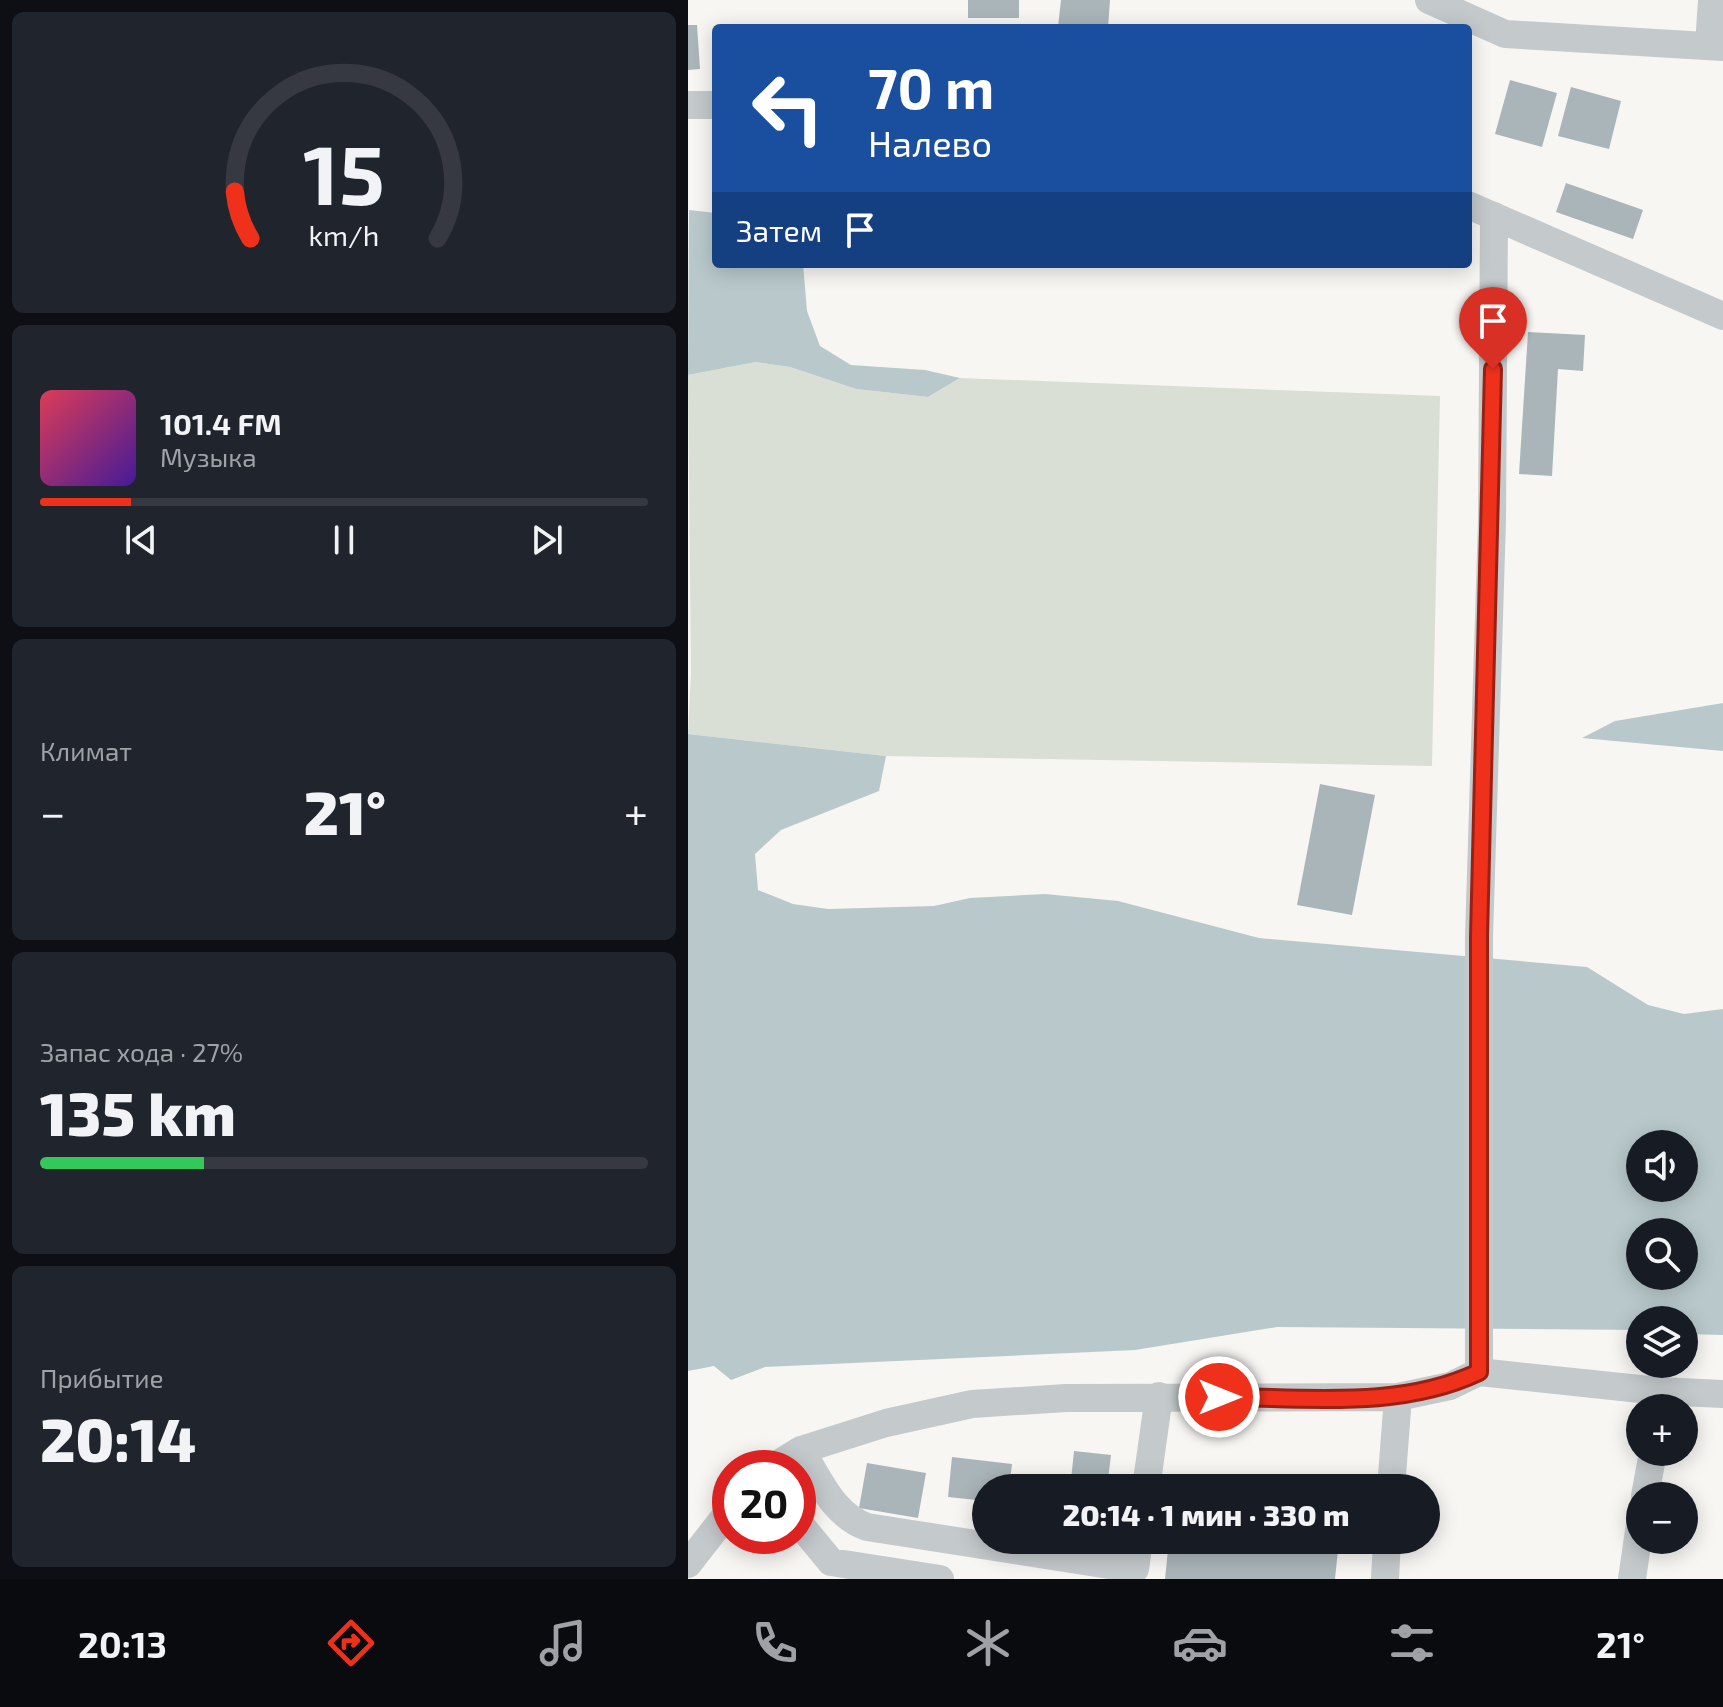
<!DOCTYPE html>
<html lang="ru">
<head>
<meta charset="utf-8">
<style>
	:root { --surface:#171b24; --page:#20242c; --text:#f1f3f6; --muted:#9ea1a6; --line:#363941; --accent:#ef311b }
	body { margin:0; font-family:"Exo 2",sans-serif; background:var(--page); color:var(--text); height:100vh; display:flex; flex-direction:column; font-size:30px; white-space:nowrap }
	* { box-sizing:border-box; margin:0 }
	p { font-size:26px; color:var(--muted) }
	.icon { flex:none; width:44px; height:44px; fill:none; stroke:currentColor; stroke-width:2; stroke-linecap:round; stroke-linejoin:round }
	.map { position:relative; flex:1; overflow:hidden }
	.side { display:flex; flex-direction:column; gap:12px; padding:12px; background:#0d0f14; width:688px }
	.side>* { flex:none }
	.banner { position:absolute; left:24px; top:24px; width:760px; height:244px; border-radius:8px; box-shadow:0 4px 20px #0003; background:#1a4fa0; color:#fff; overflow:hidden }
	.fabs { position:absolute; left:938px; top:1130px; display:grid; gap:16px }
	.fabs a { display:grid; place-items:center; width:72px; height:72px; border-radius:50%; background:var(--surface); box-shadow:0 4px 20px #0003; font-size:40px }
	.speed { position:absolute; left:24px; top:1450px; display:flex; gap:16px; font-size:40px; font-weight:700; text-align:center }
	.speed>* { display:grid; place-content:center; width:104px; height:104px; border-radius:50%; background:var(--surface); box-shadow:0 4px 20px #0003; line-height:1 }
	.speed .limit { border:12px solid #d22; background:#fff; color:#111 }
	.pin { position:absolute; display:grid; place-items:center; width:68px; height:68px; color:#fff; margin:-82px -34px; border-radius:50% 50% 50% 0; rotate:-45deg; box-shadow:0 0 8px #0007 }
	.pin .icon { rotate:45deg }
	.me { position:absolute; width:88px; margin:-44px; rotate:90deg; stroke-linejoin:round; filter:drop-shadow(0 0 6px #0008) }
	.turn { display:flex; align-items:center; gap:28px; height:168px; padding:0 24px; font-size:36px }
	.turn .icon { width:104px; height:104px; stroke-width:2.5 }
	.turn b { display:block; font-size:56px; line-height:68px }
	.then { display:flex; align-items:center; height:76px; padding:0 24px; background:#0003; gap:16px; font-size:30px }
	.big { font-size:60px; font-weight:800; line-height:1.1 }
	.side .widget { flex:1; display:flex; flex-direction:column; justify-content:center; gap:12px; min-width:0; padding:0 28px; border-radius:12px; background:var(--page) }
	.side .dial { align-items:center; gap:0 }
	.dial svg { height:208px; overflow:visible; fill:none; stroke:var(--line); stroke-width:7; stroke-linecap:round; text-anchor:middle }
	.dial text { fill:var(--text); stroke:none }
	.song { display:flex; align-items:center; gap:24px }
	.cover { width:96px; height:96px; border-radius:12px; background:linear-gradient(135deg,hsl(350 70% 55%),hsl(260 70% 35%)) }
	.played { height:8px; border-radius:4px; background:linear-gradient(90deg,var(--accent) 15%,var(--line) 15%) }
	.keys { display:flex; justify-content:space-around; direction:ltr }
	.heat { display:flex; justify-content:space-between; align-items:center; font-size:44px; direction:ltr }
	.charge { height:12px; border-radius:6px; background:linear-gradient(90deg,#34c759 27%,var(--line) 0) }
	.trip { position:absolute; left:284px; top:1474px; width:468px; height:80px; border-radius:40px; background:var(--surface); box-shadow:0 4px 20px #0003; font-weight:800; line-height:80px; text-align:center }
	.dock { display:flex; height:128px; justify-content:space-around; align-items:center; background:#090b0e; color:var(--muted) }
	.dock .icon { width:56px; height:56px }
	.dock .active { color:var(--accent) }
	.dock b { font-size:36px; color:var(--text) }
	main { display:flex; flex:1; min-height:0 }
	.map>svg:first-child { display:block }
	.green { fill:#d9dfd4 }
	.water { fill:#b9c9cb; fill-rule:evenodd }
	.building { fill:#aab5b9 }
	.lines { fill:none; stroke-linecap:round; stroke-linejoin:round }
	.minor { stroke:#c4c9cb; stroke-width:28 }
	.route-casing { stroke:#9b2012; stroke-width:20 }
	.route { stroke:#ef311b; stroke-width:14 }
</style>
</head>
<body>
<main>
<section class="side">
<div class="widget dial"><svg viewBox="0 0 100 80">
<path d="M14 69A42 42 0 1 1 86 69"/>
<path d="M14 69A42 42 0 0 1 8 51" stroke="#ef311b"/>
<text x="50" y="56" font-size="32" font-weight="700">15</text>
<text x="50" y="72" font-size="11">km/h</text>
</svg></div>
<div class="widget">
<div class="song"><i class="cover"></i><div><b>101.4 FM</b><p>Музыка</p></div></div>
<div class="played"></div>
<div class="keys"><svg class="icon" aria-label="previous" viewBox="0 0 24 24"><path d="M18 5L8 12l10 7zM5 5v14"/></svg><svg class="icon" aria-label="pause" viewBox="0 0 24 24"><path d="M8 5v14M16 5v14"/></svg><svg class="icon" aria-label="next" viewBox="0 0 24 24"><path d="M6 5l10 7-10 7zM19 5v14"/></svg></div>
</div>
<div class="widget"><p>Климат</p>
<div class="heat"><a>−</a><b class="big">21°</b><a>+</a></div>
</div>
<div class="widget"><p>Запас хода · 27%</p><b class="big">135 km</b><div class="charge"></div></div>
<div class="widget"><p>Прибытие</p><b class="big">20:14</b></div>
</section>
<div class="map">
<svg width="1035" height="1579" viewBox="0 0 1035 1579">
	<rect width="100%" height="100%" fill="#f7f6f3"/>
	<path class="green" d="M68,362L102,367L168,389L240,397L272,378L752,396L744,766L198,756L0,734L3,672L0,375Z"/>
	<path class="water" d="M1,210L28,213V264H115L119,311L132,346L163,365L237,370L272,378L240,397L168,389L102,367L68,362L0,375Z
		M1035,703V751L894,738L927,721Z
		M0,734L198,756L191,791L93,830L67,854L70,890L105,904L140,909L246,906L282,898L357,894L430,901L571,938L899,967L960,1005L996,1014L1035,1009V1335L996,1334V1320H952V1330L589,1327L447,1350L77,1367L43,1380L26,1366L0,1371ZM952,1144H996V1188H952ZM952,1232H996V1276H952Z"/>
	<path class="building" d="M280,0H331V18H280Z
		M373,0H422L420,28L370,27Z
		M0,25H9L12,69L0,70Z
		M822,80L869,93L854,147L807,134Z
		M883,87L933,101L921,149L870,136Z
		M878,183L955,210L945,239L868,212Z
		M840,332L897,335L895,371L870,369L864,476L831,474Z
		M632,784L687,795L664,915L609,905Z
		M386,1451L423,1455L419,1488H354L355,1477L383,1480Z
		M264,1457L324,1464L321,1488H298V1501L260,1497Z
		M179,1463L238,1473L230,1518L171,1508Z
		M481,1540H651L647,1579H477Z"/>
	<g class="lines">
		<path class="minor" d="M741,0L817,34L1035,47
			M1021,46L1024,0
			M0,105H28
			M780,205L1035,316
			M791,1372V937L804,521L806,216
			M791,1372L971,1391L1035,1394
			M84,1468L113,1450
			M458,1488L471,1396
			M703,1488L710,1397
			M957,1496L965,1452
			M110,1522L143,1562L252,1579
			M451,1540L447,1569L179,1527C145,1515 131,1479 113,1450L198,1423L284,1404L378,1398L710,1397L762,1386L791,1372
			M0,1564L42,1510
			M697,1579L699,1540
			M944,1579L952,1524"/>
	</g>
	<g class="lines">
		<g class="route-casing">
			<path id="route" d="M531,1397C617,1397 711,1410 791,1372V937L805,369"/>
		</g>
		<use href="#route" class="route"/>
	</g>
</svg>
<div class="fabs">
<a><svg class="icon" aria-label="sound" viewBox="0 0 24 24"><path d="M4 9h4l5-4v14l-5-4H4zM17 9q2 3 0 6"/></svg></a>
<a><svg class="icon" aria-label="search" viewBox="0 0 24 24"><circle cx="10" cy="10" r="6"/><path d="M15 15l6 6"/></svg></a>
<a><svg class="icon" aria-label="layers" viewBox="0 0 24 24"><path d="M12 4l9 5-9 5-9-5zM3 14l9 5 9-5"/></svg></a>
<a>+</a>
<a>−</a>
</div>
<div class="speed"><div class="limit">20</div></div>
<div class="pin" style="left:805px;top:369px;background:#d93025"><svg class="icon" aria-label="arrive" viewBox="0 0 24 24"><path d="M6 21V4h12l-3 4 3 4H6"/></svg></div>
<svg class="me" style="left:531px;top:1397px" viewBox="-20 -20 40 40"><circle r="17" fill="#ef311b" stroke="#fff" stroke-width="3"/><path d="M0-11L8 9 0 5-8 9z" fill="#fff"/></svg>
<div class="trip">20:14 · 1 мин · 330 m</div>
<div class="banner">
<div class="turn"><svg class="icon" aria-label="left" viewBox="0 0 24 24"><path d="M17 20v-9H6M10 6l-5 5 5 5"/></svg><div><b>70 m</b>Налево</div></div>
<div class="then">Затем<svg class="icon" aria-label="arrive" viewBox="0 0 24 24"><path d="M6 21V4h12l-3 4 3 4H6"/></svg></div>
</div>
</div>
</main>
<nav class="dock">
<b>20:13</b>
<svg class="icon active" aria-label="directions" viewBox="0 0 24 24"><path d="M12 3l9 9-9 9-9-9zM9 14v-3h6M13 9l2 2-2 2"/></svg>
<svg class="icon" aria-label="music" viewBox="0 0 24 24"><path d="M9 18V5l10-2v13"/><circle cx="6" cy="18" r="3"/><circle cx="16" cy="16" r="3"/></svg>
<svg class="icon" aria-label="phone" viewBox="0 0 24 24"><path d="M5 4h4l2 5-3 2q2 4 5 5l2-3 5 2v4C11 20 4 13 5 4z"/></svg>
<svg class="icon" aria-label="climate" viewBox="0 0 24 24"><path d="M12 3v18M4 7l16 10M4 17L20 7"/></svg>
<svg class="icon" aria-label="car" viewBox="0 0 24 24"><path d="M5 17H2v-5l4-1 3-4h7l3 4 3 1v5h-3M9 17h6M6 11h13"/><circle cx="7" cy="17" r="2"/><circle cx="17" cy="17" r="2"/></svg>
<svg class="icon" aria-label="filters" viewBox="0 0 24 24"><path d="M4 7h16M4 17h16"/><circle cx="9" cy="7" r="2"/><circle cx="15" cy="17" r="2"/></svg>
<b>21°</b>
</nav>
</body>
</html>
